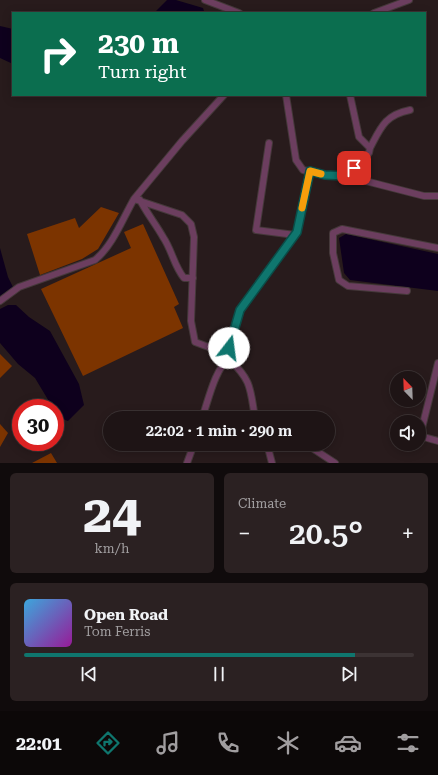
<!DOCTYPE html>
<html lang="en">
<head>
<meta charset="utf-8">
<style>
	:root { --surface:#1e1415; --page:#2b2122; --text:#f1f3f6; --muted:#a19ea0; --line:#3c3334; --accent:#0f766e }
	body { margin:0; font-family:"Roboto Serif",serif; background:var(--page); color:var(--text); height:100vh; display:flex; flex-direction:column; font-size:15px; white-space:nowrap }
	* { box-sizing:border-box; margin:0 }
	p { font-size:13px; color:var(--muted) }
	.icon { flex:none; width:22px; height:22px; fill:none; stroke:currentColor; stroke-width:2; stroke-linecap:round; stroke-linejoin:round }
	.map { position:relative; height:463px; overflow:hidden }
	.sheet { display:flex; flex-direction:column; gap:10px; padding:10px; background:#100b0c; flex:1 }
	.sheet>* { flex:none }
	.top-card { position:absolute; left:12px; top:12px; width:414px; height:84px; border-radius:0px; box-shadow:0 2px 10px #0003,0 0 0 1px var(--line); background:#0b6e4f; color:#fff; overflow:hidden }
	.needle { width:26px; rotate:337deg }
	.buttons { position:absolute; left:390px; top:371px; display:grid; gap:8px }
	.buttons a { display:grid; place-items:center; width:36px; height:36px; border-radius:50%; background:var(--surface); box-shadow:0 2px 10px #0003,0 0 0 1px var(--line); font-size:20px }
	.speed { position:absolute; left:12px; top:399px; display:flex; gap:8px; font-size:20px; font-weight:700; text-align:center }
	.speed>* { display:grid; place-content:center; width:52px; height:52px; border-radius:50%; background:var(--surface); box-shadow:0 2px 10px #0003,0 0 0 1px var(--line); line-height:1 }
	.speed .limit { border:6px solid #d22; background:#fff; color:#111 }
	.pin { position:absolute; display:grid; place-items:center; width:34px; height:34px; color:#fff; margin:-17px; border-radius:8px; box-shadow:0 2px 6px #0006 }
	.me { position:absolute; width:44px; margin:-22px; rotate:15deg; stroke-linejoin:round; filter:drop-shadow(0 0 3px #0008) }
	.turn { display:flex; align-items:center; gap:14px; height:84px; padding:0 20px; font-size:18px }
	.turn .icon { width:52px; height:52px; stroke-width:2.5 }
	.turn b { display:block; font-size:28px; line-height:34px }
	.big { font-size:30px; font-weight:600; line-height:1.1 }
	.sheet .card { flex:1; display:flex; flex-direction:column; justify-content:center; gap:6px; min-width:0; padding:0 14px; border-radius:6px; background:var(--page) }
	.sheet .dial { align-items:center; gap:0 }
	.dial b { font-size:52px; line-height:1 }
	.song { display:flex; align-items:center; gap:12px }
	.cover { width:48px; height:48px; border-radius:6px; background:linear-gradient(135deg,hsl(200 70% 55%),hsl(300 70% 35%)) }
	.played { height:4px; border-radius:2px; background:linear-gradient(90deg,var(--accent) 85%,var(--line) 85%) }
	.keys { display:flex; justify-content:space-around; direction:ltr }
	.heat { display:flex; justify-content:space-between; align-items:center; font-size:22px; direction:ltr }
	.sheet .tiles { flex:1; display:grid; gap:10px; grid-template-columns:1fr 1fr }
	.card:last-child { grid-column:span 2 }
	.trip { position:absolute; left:103px; top:411px; width:232px; height:40px; border-radius:20px; background:var(--surface); box-shadow:0 2px 10px #0003,0 0 0 1px var(--line); font-weight:600; line-height:40px; text-align:center }
	.tabs { display:flex; height:64px; justify-content:space-around; align-items:center; background:#0c0808; color:var(--muted) }
	.tabs .icon { width:28px; height:28px }
	.tabs .active { color:var(--accent) }
	.tabs b { font-size:18px; color:var(--text) }
	.map>svg:first-child { display:block }
	.water { fill:#0e001d }
	.building { fill:#7c3400 }
	.lines { fill:none; stroke-linecap:round; stroke-linejoin:round }
	.minor-casing { stroke:#45393a; stroke-width:8 }
	.minor { stroke:#6c3e5f; stroke-width:6 }
	.route-casing { stroke:#0a4d48; stroke-width:10 }
	.route { stroke:#0f766e; stroke-width:7 }
	.slow { stroke:#f59e0b; stroke-width:7 }
</style>
</head>
<body>
<div class="map">
<svg width="438" height="463" viewBox="0 0 438 463">
	<rect width="100%" height="100%" fill="#281b1c"/>
	<path class="water" d="M167,0H176L203,8L204,11L202,13H154Z
		M0,26L13,29V64L0,58Z
		M346,234L438,254V291L350,280L344,273L339,238Z
		M0,248L8,277L13,287L0,297Z
		M8,305H16L29,317L50,331L79,384L84,405L68,421L59,418L55,408H53L35,378L18,364L0,343V309Z"/>
	<path class="building" d="M101,207L119,213L98,249L82,259L40,275L27,234L75,218L79,228Z
		M143,224L179,304L174,307L183,328L83,376L41,289L131,248L124,232Z
		M0,354L12,366L0,378Z
		M0,424L8,433L0,447Z
		M51,453L57,463H32Z"/>
	<g class="lines">
		<g class="minor-casing">
			<path id="minor" d="M205,0L239,13
				M374,13L409,0
				M286,95L296,160L303,170L325,175L346,176L424,196H438
				M269,143L256,230L295,235
				M370,148C381,127 385,115 410,110
				M346,176L369,153L370,148L359,137L350,95
				M140,200C148,215 155,223 163,237C172,250 174,266 184,278H193
				M407,291L348,286L339,280L333,253V233L342,229L438,248
				M0,301L19,287L95,260C113,245 122,220 134,199
				M438,363L420,436L438,441
				M202,418C208,402 215,368 229,359L222,352L195,342L191,321L194,237L191,224L182,215L134,199L182,141L224,95
				M255,418C250,388 252,381 229,359V348L240,310L297,232L310,171
				M267,444L272,463
				M306,444L335,463
				M187,463L194,444"/>
		</g>
		<use href="#minor" class="minor"/>
	</g>
	<g class="lines">
		<g class="route-casing">
			<path id="route" d="M229,348L240,310L297,232L310,171L325,175L346,176L354,168"/>
		</g>
		<use href="#route" class="route"/>
		<path class="slow" d="M302,208L310,171L321,174"/>
	</g>
</svg>
<div class="buttons">
<a><svg class="needle" viewBox="-14 -14 28 28"><path d="M0-13l5 13h-10z" fill="#e53935"/><path d="M0 13l5-13h-10z" fill="#a19ea0"/></svg></a>
<a><svg class="icon" aria-label="sound" viewBox="0 0 24 24"><path d="M4 9h4l5-4v14l-5-4H4zM17 9q2 3 0 6"/></svg></a>
</div>
<div class="speed"><div class="limit">30</div></div>
<div class="pin" style="left:354px;top:168px;background:#d93025"><svg class="icon" aria-label="arrive" viewBox="0 0 24 24"><path d="M6 21V4h12l-3 4 3 4H6"/></svg></div>
<svg class="me" style="left:229px;top:348px" viewBox="-20 -20 40 40"><circle r="19" fill="#fff"/><path d="M0-13L10 11 0 6-10 11z" fill="#0f766e"/></svg>
<div class="trip">22:02 · 1 min · 290 m</div>
<div class="top-card">
<div class="turn"><svg class="icon" aria-label="right" viewBox="0 0 24 24"><path d="M7 20v-9h11M14 6l5 5-5 5"/></svg><div><b>230 m</b>Turn right</div></div>
</div>
</div>
<section class="sheet">
<div class="tiles">
<div class="card dial"><b>24</b><p>km/h</p></div>
<div class="card"><p>Climate</p>
<div class="heat"><a>−</a><b class="big">20.5°</b><a>+</a></div>
</div>
<div class="card">
<div class="song"><i class="cover"></i><div><b>Open Road</b><p>Tom Ferris</p></div></div>
<div class="played"></div>
<div class="keys"><svg class="icon" aria-label="previous" viewBox="0 0 24 24"><path d="M18 5L8 12l10 7zM5 5v14"/></svg><svg class="icon" aria-label="pause" viewBox="0 0 24 24"><path d="M8 5v14M16 5v14"/></svg><svg class="icon" aria-label="next" viewBox="0 0 24 24"><path d="M6 5l10 7-10 7zM19 5v14"/></svg></div>
</div>
</div>
</section>
<nav class="tabs">
<b>22:01</b>
<svg class="icon active" aria-label="directions" viewBox="0 0 24 24"><path d="M12 3l9 9-9 9-9-9zM9 14v-3h6M13 9l2 2-2 2"/></svg>
<svg class="icon" aria-label="music" viewBox="0 0 24 24"><path d="M9 18V5l10-2v13"/><circle cx="6" cy="18" r="3"/><circle cx="16" cy="16" r="3"/></svg>
<svg class="icon" aria-label="phone" viewBox="0 0 24 24"><path d="M5 4h4l2 5-3 2q2 4 5 5l2-3 5 2v4C11 20 4 13 5 4z"/></svg>
<svg class="icon" aria-label="climate" viewBox="0 0 24 24"><path d="M12 3v18M4 7l16 10M4 17L20 7"/></svg>
<svg class="icon" aria-label="car" viewBox="0 0 24 24"><path d="M5 17H2v-5l4-1 3-4h7l3 4 3 1v5h-3M9 17h6M6 11h13"/><circle cx="7" cy="17" r="2"/><circle cx="17" cy="17" r="2"/></svg>
<svg class="icon" aria-label="filters" viewBox="0 0 24 24"><path d="M4 7h16M4 17h16"/><circle cx="9" cy="7" r="2"/><circle cx="15" cy="17" r="2"/></svg>
</nav>
</body>
</html>
